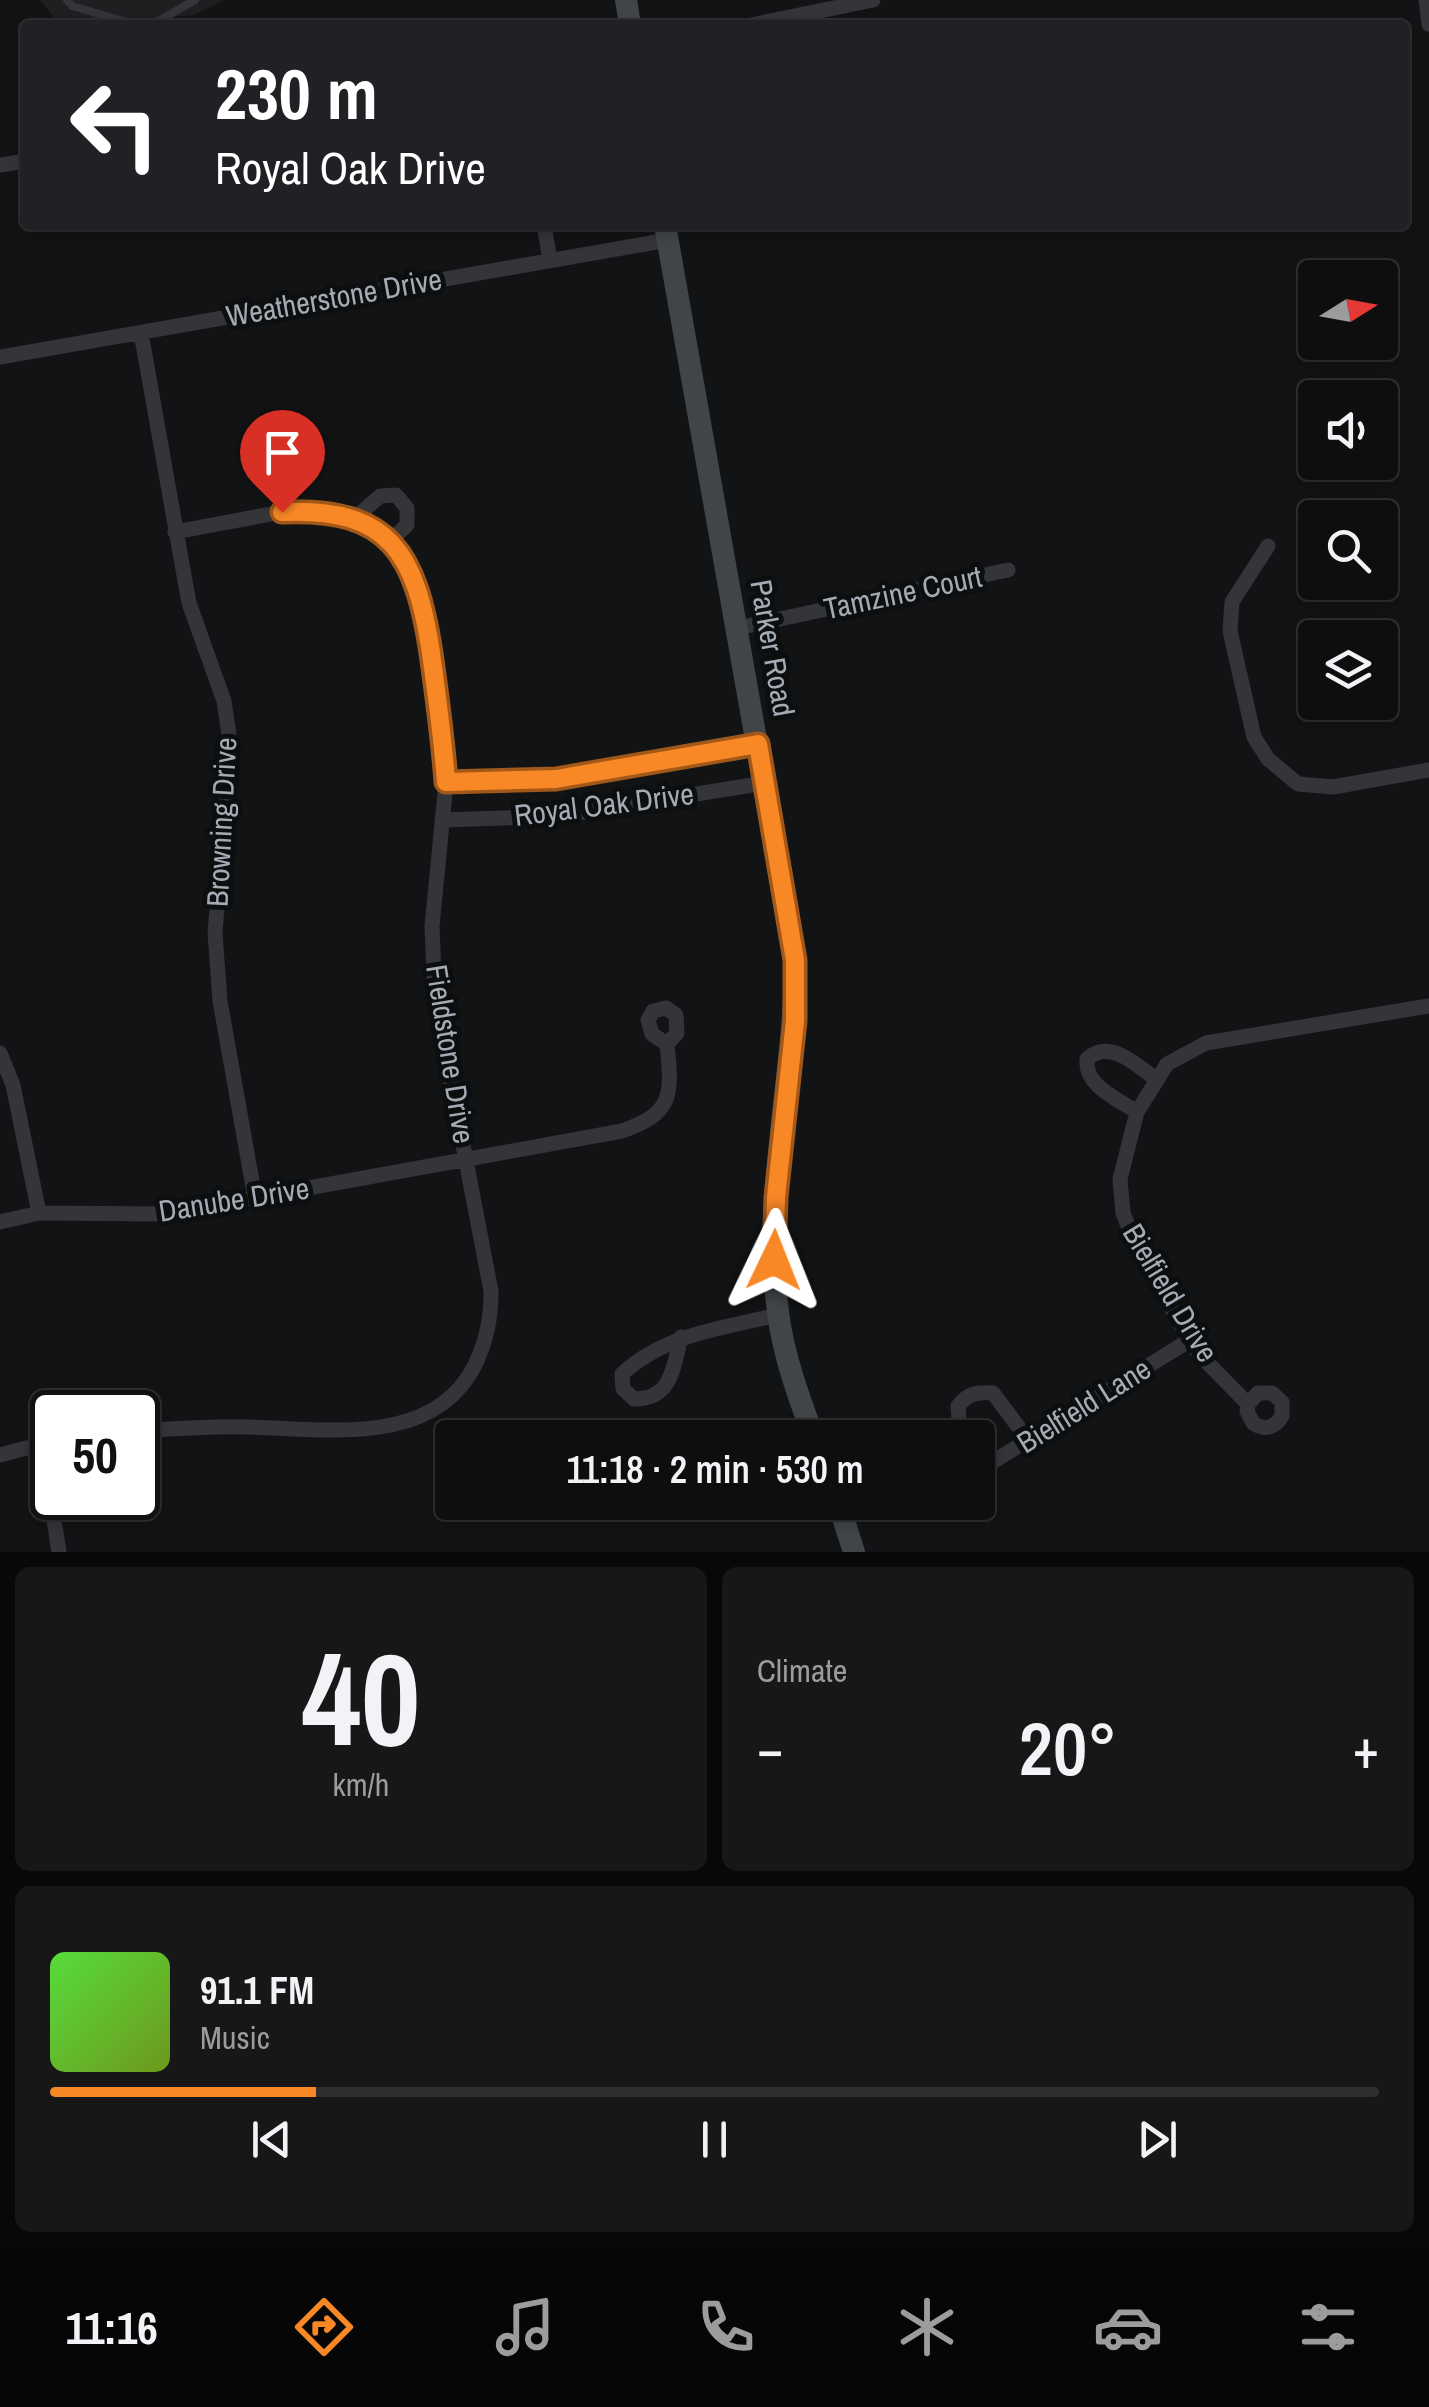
<!DOCTYPE html>
<html lang="en">
<head>
<meta charset="utf-8">
<style>
	:root { --surface:#0e0e0f; --page:#171718; --text:#f1f3f6; --muted:#9b9c9e; --line:#2e2e2f; --accent:#f88726 }
	body { margin:0; font-family:"Archivo Narrow",sans-serif; background:var(--page); color:var(--text); height:100vh; display:flex; flex-direction:column; font-size:38px; white-space:nowrap }
	* { box-sizing:border-box; margin:0 }
	p { font-size:32px; color:var(--muted) }
	.icon { flex:none; width:55px; height:55px; fill:none; stroke:currentColor; stroke-width:2; stroke-linecap:round; stroke-linejoin:round }
	.map { position:relative; height:1552px; overflow:hidden }
	.drawer { display:flex; flex-direction:column; gap:15px; padding:15px; background:#080808; flex:1 }
	.drawer>* { flex:none }
	.top-card { position:absolute; left:20px; top:20px; width:1390px; height:210px; border-radius:10px; box-shadow:0 5px 15px #0003,0 0 0 2px var(--line); background:#202124; color:#fff; overflow:hidden }
	.needle { width:65px; rotate:79deg }
	.controls { position:absolute; left:1298px; top:260px; display:grid; gap:20px }
	.controls a { display:grid; place-items:center; width:100px; height:100px; border-radius:10px; background:var(--surface); box-shadow:0 5px 15px #0003,0 0 0 2px var(--line); font-size:50px }
	.speed { position:absolute; left:30px; top:1390px; display:flex; gap:20px; font-size:50px; font-weight:700; text-align:center }
	.speed>* { display:grid; place-content:center; width:130px; height:130px; border-radius:50%; background:var(--surface); box-shadow:0 5px 15px #0003,0 0 0 2px var(--line); line-height:1 }
	.speed .limit { border:5px solid #111; border-radius:15px; background:#fff; color:#111 }
	.pin { position:absolute; display:grid; place-items:center; width:85px; height:85px; color:#fff; margin:-102px -42px; border-radius:50% 50% 50% 0; rotate:-45deg; box-shadow:0 0 10px #0007 }
	.pin .icon { rotate:45deg }
	.me { position:absolute; width:110px; margin:-55px; rotate:2deg; stroke-linejoin:round; filter:drop-shadow(0 0 8px #0008) }
	.turn { display:flex; align-items:center; gap:35px; height:210px; padding:0 30px; font-size:45px }
	.turn .icon { width:130px; height:130px; stroke-width:2.5 }
	.turn b { display:block; font-size:70px; line-height:85px }
	.big { font-size:75px; font-weight:600; line-height:1.1 }
	.drawer .tile { flex:1; display:flex; flex-direction:column; justify-content:center; gap:15px; min-width:0; padding:0 35px; border-radius:15px; background:var(--page) }
	.drawer .dial { align-items:center; gap:0 }
	.dial b { font-size:130px; line-height:1 }
	.song { display:flex; align-items:center; gap:30px }
	.cover { width:120px; height:120px; border-radius:15px; background:linear-gradient(135deg,hsl(110 70% 55%),hsl(80 70% 35%)) }
	.played { height:10px; border-radius:5px; background:linear-gradient(90deg,var(--accent) 20%,var(--line) 20%) }
	.keys { display:flex; justify-content:space-around; direction:ltr }
	.heat { display:flex; justify-content:space-between; align-items:center; font-size:55px; direction:ltr }
	.drawer .tiles { flex:1; display:grid; gap:15px; grid-template-columns:1fr 1fr }
	.tile:last-child { grid-column:span 2 }
	.trip { position:absolute; left:435px; top:1420px; width:560px; height:100px; border-radius:10px; background:var(--surface); box-shadow:0 5px 15px #0003,0 0 0 2px var(--line); font-weight:600; line-height:100px; text-align:center }
	.menu { display:flex; height:160px; justify-content:space-around; align-items:center; background:#060606; color:var(--muted) }
	.menu .icon { width:70px; height:70px }
	.menu .current { color:var(--accent) }
	.menu b { font-size:45px; color:var(--text) }
	.map>svg:first-child { display:block }
	.built { fill:#1e1f21 }
	.lines { fill:none; stroke-linecap:round; stroke-linejoin:round }
	.service { stroke:#333539; stroke-width:8 }
	.minor { stroke:#333539; stroke-width:15 }
	.secondary { stroke:#414549; stroke-width:22 }
	.route-casing { stroke:#a15819; stroke-width:25 }
	.route { stroke:#f88726; stroke-width:18 }
	.labels { text-anchor:middle; stroke-width:10; stroke-linejoin:round; paint-order:stroke }
	.street-label { font-size:30px; fill:#a3acb5; stroke:#0d0e0f }
</style>
</head>
<body>
<div class="map">
<svg width="1429" height="1552" viewBox="0 0 1429 1552">
	<rect width="100%" height="100%" fill="#121314"/>
	<path class="built" d="M40,0H224L194,15L80,25H60Z"/>
	<g class="lines">
		<path class="service" d="M67,0L72,6L137,25
			M151,25L195,0"/>
		<path class="minor" d="M1426,0L1429,24
			M751,25L873,0
			M0,165L25,161
			M544,225L550,260
			M141,333L189,603L224,701L230,742L215,933L220,1001L255,1198
			M0,357L668,240
			M354,519L380,496L396,495L407,508V525L389,542
			M1268,546L1232,602L1230,631L1254,737L1268,759L1298,784L1333,787L1429,770
			M738,628L1008,570
			M446,783L556,779L758,743
			M442,820L560,816L765,783
			M0,1053L13,1085L39,1213
			M1137,1112C1118,1099 1084,1086 1087,1059C1110,1038 1136,1065 1156,1079
			M0,1222L39,1213L166,1214L622,1131C674,1113 672,1094 667,1044L677,1033L676,1015L666,1008L653,1011L648,1020L652,1034L667,1044
			M681,1337C673,1368 672,1399 634,1399L623,1389L622,1374C665,1334 723,1328 778,1315
			M1248,1404L1258,1393H1272L1282,1402V1416C1275,1428 1265,1431 1253,1423L1247,1411L1248,1404L1199,1354L1140,1256L1123,1213L1120,1179L1137,1112L1167,1064L1206,1043L1429,1006
			M138,1431C173,1429 210,1426 245,1427C323,1428 433,1449 475,1365C487,1339 491,1319 491,1291L435,999L432,926L446,783L441,717L424,606L414,575L396,547L368,524L338,513L282,512L175,532
			M969,1438L959,1420L958,1406C968,1393 977,1392 993,1393L1029,1441
			M42,1443L59,1552
			M0,1455L49,1442
			M978,1471L1190,1340"/>
		<path class="secondary" d="M626,0L630,25
			M665,225L795,960C795,1077 762,1196 778,1312C783,1354 799,1398 814,1438
			M838,1502L854,1552"/>
	</g>
	<g class="lines">
		<g class="route-casing">
			<path id="route" d="M282,512C391,507 416,555 431,653C437,696 443,739 446,782L556,779L758,744L795,960V1021L776,1197L774,1260"/>
		</g>
		<use href="#route" class="route"/>
	</g>
	<g class="labels">
		<g class="street-label">
			<text transform="translate(334 298) rotate(-10)" y="10">Weatherstone Drive</text>
			<text transform="translate(903 593) rotate(-12)" y="10">Tamzine Court</text>
			<text transform="translate(772 648) rotate(80)" y="10">Parker Road</text>
			<text transform="translate(604 805) rotate(-7)" y="10">Royal Oak Drive</text>
			<text transform="translate(222 822) rotate(-87)" y="10">Browning Drive</text>
			<text transform="translate(450 1054) rotate(81)" y="10">Fieldstone Drive</text>
			<text transform="translate(234 1200) rotate(-9)" y="10">Danube Drive</text>
			<text transform="translate(1170 1293) rotate(59)" y="10">Bielfield Drive</text>
			<text transform="translate(1084 1406) rotate(-32)" y="10">Bielfield Lane</text>
		</g>
	</g>
</svg>
<div class="controls">
<a><svg class="needle" viewBox="-14 -14 28 28"><path d="M0-13l5 13h-10z" fill="#e53935"/><path d="M0 13l5-13h-10z" fill="#9b9c9e"/></svg></a>
<a><svg class="icon" aria-label="sound" viewBox="0 0 24 24"><path d="M4 9h4l5-4v14l-5-4H4zM17 9q2 3 0 6"/></svg></a>
<a><svg class="icon" aria-label="search" viewBox="0 0 24 24"><circle cx="10" cy="10" r="6"/><path d="M15 15l6 6"/></svg></a>
<a><svg class="icon" aria-label="layers" viewBox="0 0 24 24"><path d="M12 4l9 5-9 5-9-5zM3 14l9 5 9-5"/></svg></a>
</div>
<div class="speed"><div class="limit">50</div></div>
<div class="pin" style="left:282px;top:512px;background:#d93025"><svg class="icon" aria-label="arrive" viewBox="0 0 24 24"><path d="M6 21V4h12l-3 4 3 4H6"/></svg></div>
<svg class="me" style="left:774px;top:1260px" viewBox="-20 -20 40 40"><path d="M0-17L14 15 0 8-14 15z" fill="#f88726" stroke="#fff" stroke-width="4"/></svg>
<div class="trip">11:18 · 2 min · 530 m</div>
<div class="top-card">
<div class="turn"><svg class="icon" aria-label="left" viewBox="0 0 24 24"><path d="M17 20v-9H6M10 6l-5 5 5 5"/></svg><div><b>230 m</b>Royal Oak Drive</div></div>
</div>
</div>
<section class="drawer">
<div class="tiles">
<div class="tile dial"><b>40</b><p>km/h</p></div>
<div class="tile"><p>Climate</p>
<div class="heat"><a>−</a><b class="big">20°</b><a>+</a></div>
</div>
<div class="tile">
<div class="song"><i class="cover"></i><div><b>91.1 FM</b><p>Music</p></div></div>
<div class="played"></div>
<div class="keys"><svg class="icon" aria-label="previous" viewBox="0 0 24 24"><path d="M18 5L8 12l10 7zM5 5v14"/></svg><svg class="icon" aria-label="pause" viewBox="0 0 24 24"><path d="M8 5v14M16 5v14"/></svg><svg class="icon" aria-label="next" viewBox="0 0 24 24"><path d="M6 5l10 7-10 7zM19 5v14"/></svg></div>
</div>
</div>
</section>
<nav class="menu">
<b>11:16</b>
<svg class="icon current" aria-label="directions" viewBox="0 0 24 24"><path d="M12 3l9 9-9 9-9-9zM9 14v-3h6M13 9l2 2-2 2"/></svg>
<svg class="icon" aria-label="music" viewBox="0 0 24 24"><path d="M9 18V5l10-2v13"/><circle cx="6" cy="18" r="3"/><circle cx="16" cy="16" r="3"/></svg>
<svg class="icon" aria-label="phone" viewBox="0 0 24 24"><path d="M5 4h4l2 5-3 2q2 4 5 5l2-3 5 2v4C11 20 4 13 5 4z"/></svg>
<svg class="icon" aria-label="climate" viewBox="0 0 24 24"><path d="M12 3v18M4 7l16 10M4 17L20 7"/></svg>
<svg class="icon" aria-label="car" viewBox="0 0 24 24"><path d="M5 17H2v-5l4-1 3-4h7l3 4 3 1v5h-3M9 17h6M6 11h13"/><circle cx="7" cy="17" r="2"/><circle cx="17" cy="17" r="2"/></svg>
<svg class="icon" aria-label="filters" viewBox="0 0 24 24"><path d="M4 7h16M4 17h16"/><circle cx="9" cy="7" r="2"/><circle cx="15" cy="17" r="2"/></svg>
</nav>
</body>
</html>
